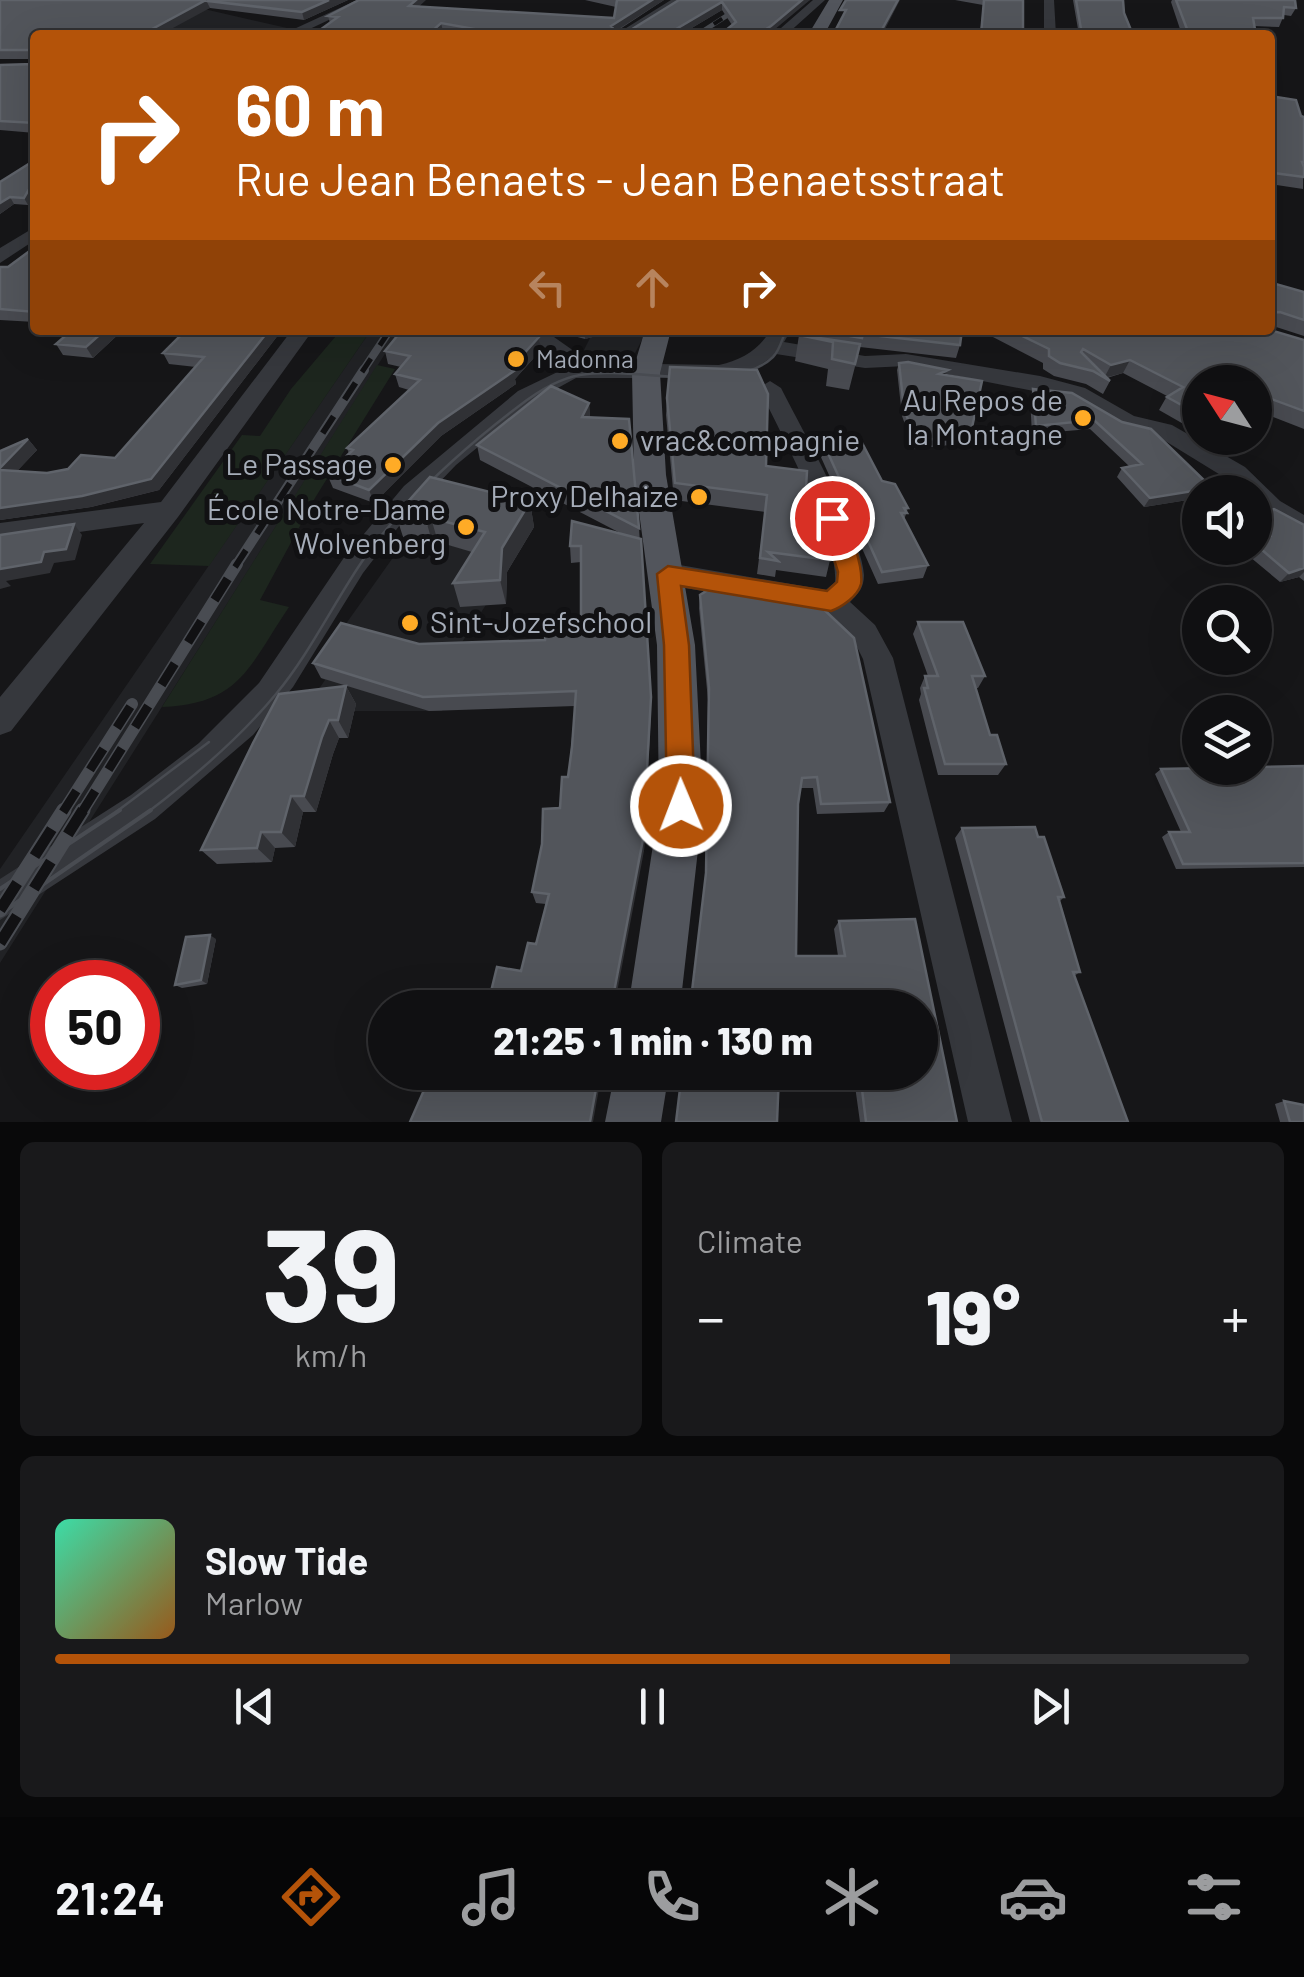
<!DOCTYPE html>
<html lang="en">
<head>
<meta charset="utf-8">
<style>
	:root { --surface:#101012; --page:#19191b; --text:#f1f3f6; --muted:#9c9d9f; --line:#303032; --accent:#b45309 }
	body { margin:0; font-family:Barlow,sans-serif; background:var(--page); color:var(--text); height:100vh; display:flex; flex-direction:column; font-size:38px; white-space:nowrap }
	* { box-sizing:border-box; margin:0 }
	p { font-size:32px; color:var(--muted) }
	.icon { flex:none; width:55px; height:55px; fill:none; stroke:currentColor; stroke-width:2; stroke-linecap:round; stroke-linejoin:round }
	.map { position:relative; height:1122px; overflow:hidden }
	.details { display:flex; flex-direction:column; gap:20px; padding:20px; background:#09090a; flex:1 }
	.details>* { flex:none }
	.guide { position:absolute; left:30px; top:30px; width:1245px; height:305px; border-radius:10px; box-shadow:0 10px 40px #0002,0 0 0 2px var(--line); background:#b45309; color:#fff; overflow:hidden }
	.needle { width:65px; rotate:306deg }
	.tools { position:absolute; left:1182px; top:365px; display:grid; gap:20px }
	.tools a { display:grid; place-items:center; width:90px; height:90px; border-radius:50%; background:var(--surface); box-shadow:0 10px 40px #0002,0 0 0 2px var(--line); font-size:50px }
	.speed { position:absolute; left:30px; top:960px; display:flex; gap:20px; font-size:50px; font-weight:700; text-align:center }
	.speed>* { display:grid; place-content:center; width:130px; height:130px; border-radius:50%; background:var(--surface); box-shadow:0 10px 40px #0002,0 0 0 2px var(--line); line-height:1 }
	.speed .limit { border:15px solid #d22; background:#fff; color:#111 }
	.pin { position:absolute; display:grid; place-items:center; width:85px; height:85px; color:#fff; margin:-42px; border:5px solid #fff; border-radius:50%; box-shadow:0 2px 10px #0007 }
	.me { position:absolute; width:110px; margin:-55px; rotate:359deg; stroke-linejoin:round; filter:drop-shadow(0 0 8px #0008) }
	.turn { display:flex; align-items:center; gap:35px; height:210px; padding:0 40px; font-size:45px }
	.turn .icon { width:130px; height:130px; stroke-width:2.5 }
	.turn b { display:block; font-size:70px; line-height:85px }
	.lanes { display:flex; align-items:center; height:95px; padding:0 40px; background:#0003; justify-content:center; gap:50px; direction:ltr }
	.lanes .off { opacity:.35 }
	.big { font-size:75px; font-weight:800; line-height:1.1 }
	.details .card { flex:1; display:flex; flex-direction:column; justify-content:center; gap:15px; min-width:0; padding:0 35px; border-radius:15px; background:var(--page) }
	.details .dial { align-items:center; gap:0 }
	.dial b { font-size:130px; line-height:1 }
	.song { display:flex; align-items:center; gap:30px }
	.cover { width:120px; height:120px; border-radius:15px; background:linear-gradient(135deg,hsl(160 70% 55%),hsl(30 70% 35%)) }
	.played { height:10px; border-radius:5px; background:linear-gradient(90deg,var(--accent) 75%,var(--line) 75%) }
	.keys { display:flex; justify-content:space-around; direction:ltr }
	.heat { display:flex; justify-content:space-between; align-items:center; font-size:55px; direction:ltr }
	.details .tiles { flex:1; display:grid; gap:20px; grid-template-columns:1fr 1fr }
	.card:last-child { grid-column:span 2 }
	.trip { position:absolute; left:368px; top:990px; width:570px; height:100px; border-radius:50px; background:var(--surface); box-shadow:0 10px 40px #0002,0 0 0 2px var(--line); font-weight:800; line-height:100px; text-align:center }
	.dock { display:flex; height:160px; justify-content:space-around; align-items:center; background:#060607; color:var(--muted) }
	.dock .icon { width:70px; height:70px }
	.dock .on { color:var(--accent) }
	.dock b { font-size:45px; color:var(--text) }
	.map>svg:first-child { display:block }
	.built { fill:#212225 }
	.green { fill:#1d261e }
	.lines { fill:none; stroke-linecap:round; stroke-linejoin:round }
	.minor { fill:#36383d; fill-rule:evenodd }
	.major { fill:#52555c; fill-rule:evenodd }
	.tram-far1 { stroke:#494c52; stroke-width:2.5 }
	.tram { stroke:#494c52; stroke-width:4 }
	.rail-far4-casing { stroke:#494c52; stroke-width:5 }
	.rail-far3-casing { stroke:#494c52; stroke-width:8 }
	.rail-far2-casing { stroke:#494c52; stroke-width:10 }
	.rail-far1-casing { stroke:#494c52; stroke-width:12 }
	.rail-casing { stroke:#494c52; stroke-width:15 }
	.rail-far4 { stroke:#111113; stroke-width:4; stroke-dasharray:10; stroke-linecap:butt }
	.rail-far3 { stroke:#111113; stroke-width:5; stroke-dasharray:16; stroke-linecap:butt }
	.rail-far2 { stroke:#111113; stroke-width:6; stroke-dasharray:20; stroke-linecap:butt }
	.rail-far1 { stroke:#111113; stroke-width:9; stroke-dasharray:25; stroke-linecap:butt }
	.rail { stroke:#111113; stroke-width:11; stroke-dasharray:32; stroke-linecap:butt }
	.wall { fill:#484a50 }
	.shaded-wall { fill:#303135 }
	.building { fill:#52555b; stroke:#5f636a; stroke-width:2.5 }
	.route { fill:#b45309; stroke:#753606; stroke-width:2.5 }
	.poi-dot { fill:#ffab26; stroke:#111113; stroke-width:4 }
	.labels { text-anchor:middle; stroke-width:10; stroke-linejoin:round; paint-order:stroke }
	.far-poi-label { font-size:25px; fill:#a6adb9; stroke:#111113; text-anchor:start }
	.poi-label { font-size:30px; fill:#a6adb9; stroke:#111113; text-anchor:end }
</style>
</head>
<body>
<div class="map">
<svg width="1304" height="1122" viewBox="0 0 1304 1122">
	<rect width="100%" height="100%" fill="#161618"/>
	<path class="built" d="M135,0H165L287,28L267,35H76Z
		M371,330H400L0,963V869Z
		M594,330H647L633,357L582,354Z
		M409,535L407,540L434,548L438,542L490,556L505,575L450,661L442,711H304L325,680L321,678L338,635Z"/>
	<path class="green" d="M341,330H371L209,566L150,564L242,435L260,436L291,389Z
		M377,365L395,369L315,498L260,600L289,607C249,666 241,704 162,707Z"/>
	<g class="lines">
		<path class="minor" d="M357,0H371L297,35H281Z
			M671,0H684L629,35H615Z
			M813,0H825L786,35H773Z
			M1044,0H1054L1056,35H1044Z
			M35,227V240L0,263V248Z
			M292,330H313L178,517L11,731L0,735V697L144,523L0,543V523L161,502Z
			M520,330H544L591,363L719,365C743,359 757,351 771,330H791L784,342L865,356L906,354L1040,376L1085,388L1134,416L1172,425L1245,467L1280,501L1304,515V537L1255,508V492H1240L1227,479L1157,436L1119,427L1069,398L906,366L865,368L776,354L753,370L719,378H576L534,401L456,465L406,517L363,573L293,687L253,735L155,819L0,920V879L131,795L199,743L259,683L343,559L404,486L518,391L570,366Z
			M770,381L781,388C802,430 861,533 864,575C864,588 858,594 850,602L875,625L893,658L1012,1122H968L863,659L855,643L823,612L668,585L658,582L654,574L658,566L668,563L826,590L835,582C839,539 779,431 759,388Z"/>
		<path class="major" d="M829,0H843L824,35H808Z
			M645,330H671L660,373L666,475L695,645L703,806L680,1008H628L659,806L657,645L634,475L632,373Z
			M615,1072H669L661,1122H605Z"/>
		<path class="tram-far1" d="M116,812L209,742
			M148,812C194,777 239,739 276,694C310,653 333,604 363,560C405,500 461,450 519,406C537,392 557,379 580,375C633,365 731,397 773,357C780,350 782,339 786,330"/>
		<path class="tram" d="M0,889L120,810
			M0,914L151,810"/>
		<g class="rail-far4-casing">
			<path id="rail-far4" d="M697,35L751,0"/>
		</g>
		<g class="rail-far3-casing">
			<path id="rail-far3" d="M362,372L390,330"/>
		</g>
		<g class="rail-far2-casing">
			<path id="rail-far2" d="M235,567L364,370"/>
		</g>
		<g class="rail-far1-casing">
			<path id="rail-far1" d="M63,812L132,704
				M82,812L237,564"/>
		</g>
		<g class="rail-casing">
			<path id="rail" d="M0,910L64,810
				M0,943L83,810"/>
		</g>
		<use href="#rail-far4" class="rail-far4"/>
		<use href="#rail-far3" class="rail-far3"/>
		<use href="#rail-far2" class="rail-far2"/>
		<use href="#rail-far1" class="rail-far1"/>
		<use href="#rail" class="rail"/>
	</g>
	<path class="wall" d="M0,0H348L304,20L210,8L35,35V133L0,130V65L33,64L34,59H0Z
		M585,0H664L617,31H629L679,0H810L732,25L722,10L680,35H464L443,31L439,35H313L330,23L328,16L419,7L614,18L616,7Z
		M955,0H1023V35H980L983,5Z
		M1073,0H1123L1124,13L1133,35H1079Z
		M1172,0H1176L1296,8L1291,16L1284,15L1279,27L1254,26L1256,35H1182L1171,2Z
		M1270,96L1301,116L1304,117L1303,189L1270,184Z
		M35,160V193L28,205L14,204L0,214V182Z
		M35,247V322L0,320V267H8Z
		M1270,279L1272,283L1304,292V336L1270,325Z
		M72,330H123L93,358L63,355L56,344Z
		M186,330H282L159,490L91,507L0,520V451L28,439L37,450L17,471L47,473L68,469L81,455L115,458L196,367L169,364L163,353Z
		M551,330H635L633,333L618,336L604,334L585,339Z
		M803,330H1270L1304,340V429L1255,410V382H1200L1196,413L1187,426L1159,410L1167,396L1123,373L1107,378L1110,381L1103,394L1086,384L1054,376L1043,369V363L991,336L962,330L960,345L956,358L860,347L849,390L826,386L828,369L795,361L799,335H803Z
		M539,337L541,350L515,379L516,384L441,436L374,503L333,488L327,474L349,454L347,448L409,390L399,387L395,374L401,367L388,364L385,351Z
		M899,363L946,375L968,439L958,444L914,449L902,416L897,370Z
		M1033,389L1072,393L1212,488L1209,492H1200V498L1144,507L1117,477L1122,468L1130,467L1090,429L1032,434L1030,398Z
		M667,398L766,466L830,560L826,577L776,570L775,577L757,574L765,512L674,500L666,415Z
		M589,403L590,418L639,528L651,712L644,851L521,971L536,944L546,904L536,903L532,892L568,777L575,706L429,711L321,678L313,663L419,644L545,640L581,626V562L571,563L570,546L624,535L480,460L477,445Z
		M823,442L882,481L908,508L904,520L928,565L923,578L878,584L820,455Z
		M530,502L534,527L507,572L506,604L460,607L453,583L472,552L438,542L434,548L404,540L396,515Z
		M1255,514L1304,525V581L1299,577L1280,582L1244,552L1248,548H1255Z
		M711,588L816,602L854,638L890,802L884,812L817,814L813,788H800L798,804L796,956H838L834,929L839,921L915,919L957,1122H860L855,1086L861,1081L881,1082L879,1072H920V1008H868L867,1005L801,1008H690L705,882L708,700L699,608L700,595Z
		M918,622L985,676L978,688H975L990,735L1006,764L998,775H938L919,700L921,694L920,688L925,676H928L913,634Z
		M346,686L356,704L348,738H339L333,754L316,812H303L295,847L275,848L272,862L217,864L201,850Z
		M1304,766V867L1176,869L1162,837L1169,832H1181L1155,774L1161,769Z
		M962,828L1064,897L1060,901L1080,972L1074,976L1128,1122H1030L955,838Z
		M216,939L207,984L182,988L175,985Z
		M682,1072H797V1078L793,1083L779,1080Z
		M1284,1101L1304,1122H1280L1275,1104Z"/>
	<path class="shaded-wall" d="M206,0L210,8L160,35H141Z
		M329,0H348L304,20L302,12Z
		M416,0H426L411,14L409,6Z
		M652,0H664L611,34V26Z
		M802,0H810L768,35H756Z
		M898,0H900L882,35H879Z
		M722,2V10L680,35H666Z
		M441,23L443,31L439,35H428Z
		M35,179V193L28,205L24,198Z
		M10,197L14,204L0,214V203Z
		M105,330H123L93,358L86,347Z
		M269,330H282L159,490L91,507L0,520V508L82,496Z
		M584,330H604V334L585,339Z
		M617,330H635L633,333L618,336Z
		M539,337L541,350L515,379L516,384L441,436L374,503L369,490L438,423L510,369Z
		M1130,360L1123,373L1104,378L1111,365Z
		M589,403L590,418L582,417Z
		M971,432L968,439L958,444L961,436Z
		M28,439L37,450L8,481L0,471V468Z
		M1212,488L1209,492H1200V498L1144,507L1150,498Z
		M530,502L534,527L507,572L506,604L500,580L502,548Z
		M431,518L438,542L434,548L427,524Z
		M74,524L82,535L75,560L54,563L50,573L6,581L11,586L0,589V569L44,552Z
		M1304,568V572L1299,577L1280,582L1289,573Z
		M346,686L356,704L348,738L338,720Z
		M651,697L644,851L614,1008H611Z
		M329,720L339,738L333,754L316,812L304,796L322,737Z
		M291,796L303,812L295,847L281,832Z
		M261,832L275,848L272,862L257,848Z
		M210,935L216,939L207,984L201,980Z
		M599,1072H602L593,1122H590Z"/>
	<path class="building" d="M0,0H206L141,35H137L135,33L133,35H35V123L0,121V65L33,64L34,54L30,50H0Z
		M210,0H329L302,12L208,1Z
		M359,0H416L409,6L614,18L617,0H652L611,26L615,31H629L679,0H802L771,26L756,35H720L736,22L722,2L666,35L654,33L650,35H508L441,23L428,35H313L338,17L328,16Z
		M846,0H898L879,35H833L846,10H840Z
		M984,0H1023V35H981Z
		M1076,0H1123L1124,13L1133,35H1082Z
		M1176,0H1295L1296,8L1284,7L1283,18H1253L1256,35H1220V32L1187,29Z
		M1270,96L1296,100L1301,116L1304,117V162H1302L1304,167V177L1274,173L1270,167Z
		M35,160V179L24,198L10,197L0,203V182Z
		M35,247V312L0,309V267H8Z
		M1270,279L1272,283L1304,292V320L1280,312L1270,313Z
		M72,330H105L86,347L56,344Z
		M186,330H269L151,479L82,496L0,508V470L47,473L68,469L81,455L115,458L204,357L163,353Z
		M402,330H530L539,337L510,369L514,371L438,423L369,490L327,474L353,450L347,448L420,380L395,374L410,356L385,351Z
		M815,330H962L960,345L863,334L862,338Z
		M1010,330H1270L1304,340V411L1255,393V382H1227L1212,377L1210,382H1200V403L1196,413L1167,397L1183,387L1130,360L1111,365L1083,349L1081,352L1110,381L1093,371L1060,363L1049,356V349Z
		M799,335L860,344L855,364L832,359L833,342Z
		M908,362L948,370L939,374L982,381L971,432L961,436L916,441L904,409L899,363Z
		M670,367L757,370L768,394L766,466L807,471L804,523L829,526L830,560L768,552L778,561L760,558L767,495L675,483L667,398Z
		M551,386L589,403L582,417L629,419L639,528L477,445Z
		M1033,389L1072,393L1122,422L1151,429L1212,488L1150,498L1122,468L1142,464L1094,420L1036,426Z
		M859,437L882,481L895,484L908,508H904L907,513H901L928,565L882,572L823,442Z
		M28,439L0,468V451Z
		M430,477L530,502L502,548L500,580L453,583L485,532L431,518L427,524L396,515Z
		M1274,509L1304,525V568L1289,573L1255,544V541L1270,536L1255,523V514Z
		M572,521L641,539L651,697L643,839L611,1008H487L497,967L521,971L528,943L536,944L549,894L532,892L542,844L543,809L560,808L562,777H568L572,747L576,691L423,697L313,663L341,623L419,644L545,640L546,627L581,626V546H570Z
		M74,524L66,549L44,552L41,562L0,569V535Z
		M711,588L816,602L854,638L890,802L821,804L817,777L802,778L798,804L796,956H845L839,921L915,919L957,1122H866L861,1081L888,1082L887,1072H920V1008H875L873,998L801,1000V1008H690L706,873L709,688L700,595Z
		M918,622H963L985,676H972L990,735H997L1006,764H945L924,688H928L925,676H938Z
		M346,686L338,720H329L322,737L304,796H291L281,832H261L257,848L201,850L253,743L279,694Z
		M1304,766V863L1183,864L1169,832H1190L1161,769Z
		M1035,827L1038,837H1044L1064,897H1058L1080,972H1073L1128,1122H1042L962,828Z
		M210,935L201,980L175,985L186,937Z
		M432,1072H599L590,1122H410Z
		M682,1072H797V1078L779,1074L777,1122H676Z
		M1284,1101L1304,1105V1122H1290Z"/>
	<path class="route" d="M832,510C848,516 864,567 861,584C858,596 842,607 831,611L681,586L689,645L695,806L691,816L681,820L671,816L667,806L664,645L657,574L668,566L827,591L837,582L838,572L821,518Z"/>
	<g class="poi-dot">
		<circle cx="516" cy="359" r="10"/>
		<circle cx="1083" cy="418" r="10"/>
		<circle cx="620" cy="441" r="10"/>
		<circle cx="393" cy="465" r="10"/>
		<circle cx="699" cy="497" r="10"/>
		<circle cx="466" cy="527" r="10"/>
		<circle cx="410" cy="623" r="10"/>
	</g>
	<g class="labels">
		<g class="far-poi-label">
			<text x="536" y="368">Madonna</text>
		</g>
		<g class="poi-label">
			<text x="1063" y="411">Au Repos de<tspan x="1063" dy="34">la Montagne</tspan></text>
			<text x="640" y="451" text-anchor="start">vrac&amp;compagnie</text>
			<text x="373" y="475">Le Passage</text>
			<text x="679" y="507">Proxy Delhaize</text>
			<text x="446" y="520">École Notre-Dame<tspan x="446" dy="34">Wolvenberg</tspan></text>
			<text x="430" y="633" text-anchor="start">Sint-Jozefschool</text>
		</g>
	</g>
</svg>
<div class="tools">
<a><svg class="needle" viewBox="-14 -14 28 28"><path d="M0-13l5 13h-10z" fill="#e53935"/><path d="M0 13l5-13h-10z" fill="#9c9d9f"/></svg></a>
<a><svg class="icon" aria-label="sound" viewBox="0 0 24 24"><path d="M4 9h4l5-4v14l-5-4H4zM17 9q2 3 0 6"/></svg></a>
<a><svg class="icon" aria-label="search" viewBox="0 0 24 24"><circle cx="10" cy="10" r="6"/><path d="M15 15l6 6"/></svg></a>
<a><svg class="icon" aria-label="layers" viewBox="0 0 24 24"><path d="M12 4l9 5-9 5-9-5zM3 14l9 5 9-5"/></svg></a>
</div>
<div class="speed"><div class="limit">50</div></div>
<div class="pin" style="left:832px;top:518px;background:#d93025"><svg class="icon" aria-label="arrive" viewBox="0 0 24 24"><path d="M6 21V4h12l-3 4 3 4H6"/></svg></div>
<svg class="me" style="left:681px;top:806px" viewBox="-20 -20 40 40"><circle r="17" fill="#b45309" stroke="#fff" stroke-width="3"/><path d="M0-11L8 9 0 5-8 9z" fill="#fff"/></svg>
<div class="trip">21:25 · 1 min · 130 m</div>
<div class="guide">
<div class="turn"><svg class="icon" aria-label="right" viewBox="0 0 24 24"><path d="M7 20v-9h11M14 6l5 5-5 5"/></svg><div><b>60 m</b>Rue Jean Benaets - Jean Benaetsstraat</div></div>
<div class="lanes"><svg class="icon off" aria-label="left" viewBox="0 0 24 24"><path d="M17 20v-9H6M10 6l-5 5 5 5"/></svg><svg class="icon off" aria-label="ahead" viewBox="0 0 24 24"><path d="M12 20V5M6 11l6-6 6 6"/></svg><svg class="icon" aria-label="right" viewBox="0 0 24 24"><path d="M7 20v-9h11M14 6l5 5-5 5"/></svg></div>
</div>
</div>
<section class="details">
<div class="tiles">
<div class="card dial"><b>39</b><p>km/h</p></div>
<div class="card"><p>Climate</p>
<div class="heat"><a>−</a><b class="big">19°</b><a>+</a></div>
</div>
<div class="card">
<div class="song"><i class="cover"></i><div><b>Slow Tide</b><p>Marlow</p></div></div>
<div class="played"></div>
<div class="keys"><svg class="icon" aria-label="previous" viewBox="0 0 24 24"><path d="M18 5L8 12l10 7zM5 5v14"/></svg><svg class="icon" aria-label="pause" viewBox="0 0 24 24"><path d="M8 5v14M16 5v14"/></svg><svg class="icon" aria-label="next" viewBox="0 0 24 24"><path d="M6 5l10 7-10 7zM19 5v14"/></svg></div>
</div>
</div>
</section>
<nav class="dock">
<b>21:24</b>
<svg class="icon on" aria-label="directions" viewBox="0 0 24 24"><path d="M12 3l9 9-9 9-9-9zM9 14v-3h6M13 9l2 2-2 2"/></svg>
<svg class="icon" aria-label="music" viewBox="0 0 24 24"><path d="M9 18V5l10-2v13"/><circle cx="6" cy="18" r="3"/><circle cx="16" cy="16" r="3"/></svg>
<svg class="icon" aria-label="phone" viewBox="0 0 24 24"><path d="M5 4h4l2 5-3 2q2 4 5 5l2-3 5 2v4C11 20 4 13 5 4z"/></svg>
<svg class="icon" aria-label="climate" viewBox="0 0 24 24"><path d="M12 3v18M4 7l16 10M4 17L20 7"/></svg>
<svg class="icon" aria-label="car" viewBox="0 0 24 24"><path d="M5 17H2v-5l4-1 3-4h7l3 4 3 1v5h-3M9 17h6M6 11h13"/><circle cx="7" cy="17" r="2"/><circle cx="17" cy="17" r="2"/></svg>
<svg class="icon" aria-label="filters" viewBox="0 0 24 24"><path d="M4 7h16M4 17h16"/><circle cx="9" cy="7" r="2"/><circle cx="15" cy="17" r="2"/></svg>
</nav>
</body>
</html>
